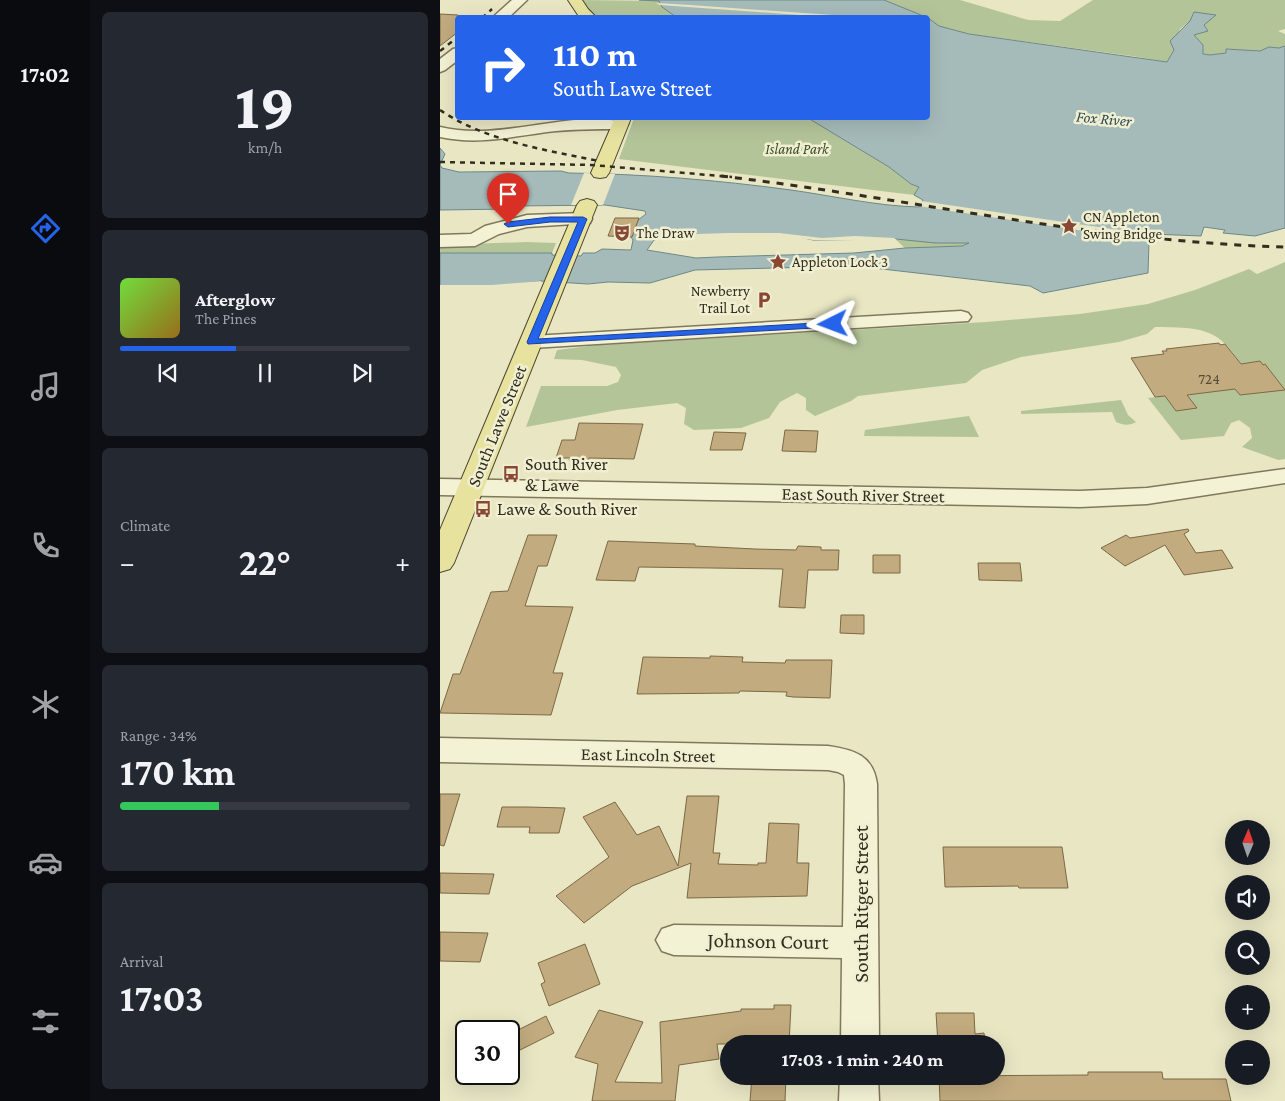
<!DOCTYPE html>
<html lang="en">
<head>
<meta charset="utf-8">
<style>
	:root { --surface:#171b24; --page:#242831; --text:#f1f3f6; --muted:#9ea1a6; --line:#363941; --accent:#2563eb }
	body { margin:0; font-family:"Crimson Pro",serif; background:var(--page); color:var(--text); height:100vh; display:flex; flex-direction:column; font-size:19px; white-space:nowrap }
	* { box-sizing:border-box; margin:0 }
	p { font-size:16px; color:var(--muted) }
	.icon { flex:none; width:28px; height:28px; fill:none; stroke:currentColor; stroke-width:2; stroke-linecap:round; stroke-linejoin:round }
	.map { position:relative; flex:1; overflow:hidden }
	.panel { display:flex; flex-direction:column; gap:12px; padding:12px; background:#0d0f14; width:350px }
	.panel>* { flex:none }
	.top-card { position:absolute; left:15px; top:15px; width:475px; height:105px; border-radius:5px; box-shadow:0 5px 20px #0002; background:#2563eb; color:#fff; overflow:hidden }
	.needle { width:32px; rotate:2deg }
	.tools { position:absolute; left:785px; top:820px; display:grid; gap:10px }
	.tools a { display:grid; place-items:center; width:45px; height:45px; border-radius:50%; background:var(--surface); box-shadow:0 5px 20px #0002; font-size:25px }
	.speed { position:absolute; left:15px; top:1020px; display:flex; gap:10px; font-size:25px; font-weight:700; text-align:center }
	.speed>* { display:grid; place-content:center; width:65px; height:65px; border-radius:50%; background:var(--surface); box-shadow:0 5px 20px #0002; line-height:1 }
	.speed .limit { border:2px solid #111; border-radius:8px; background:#fff; color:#111 }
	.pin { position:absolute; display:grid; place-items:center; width:42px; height:42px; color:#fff; margin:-51px -21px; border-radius:50% 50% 50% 0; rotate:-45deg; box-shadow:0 0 5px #0007 }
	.pin .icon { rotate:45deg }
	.me { position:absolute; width:55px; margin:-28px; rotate:267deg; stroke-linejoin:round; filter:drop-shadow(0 0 4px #0008) }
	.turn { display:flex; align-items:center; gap:18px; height:105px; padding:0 15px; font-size:22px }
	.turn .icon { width:65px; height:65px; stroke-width:2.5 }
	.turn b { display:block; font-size:35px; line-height:42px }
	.big { font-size:38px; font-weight:700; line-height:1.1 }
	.panel .card { flex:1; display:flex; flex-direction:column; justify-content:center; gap:8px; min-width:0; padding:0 18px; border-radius:8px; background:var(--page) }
	.panel .dial { align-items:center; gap:0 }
	.dial b { font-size:65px; line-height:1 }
	.song { display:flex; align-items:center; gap:15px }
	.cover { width:60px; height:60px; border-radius:8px; background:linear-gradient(135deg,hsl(100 70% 55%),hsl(40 70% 35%)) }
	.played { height:5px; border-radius:2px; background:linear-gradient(90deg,var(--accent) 40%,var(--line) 40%) }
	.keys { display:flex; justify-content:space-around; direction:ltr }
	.heat { display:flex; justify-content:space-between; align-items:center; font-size:28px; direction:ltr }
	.charge { height:8px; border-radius:4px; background:linear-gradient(90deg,#34c759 34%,var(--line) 0) }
	.trip { position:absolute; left:280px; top:1035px; width:285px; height:50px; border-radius:25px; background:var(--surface); box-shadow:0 5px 20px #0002; font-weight:700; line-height:50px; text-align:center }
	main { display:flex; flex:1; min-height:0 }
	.menu { display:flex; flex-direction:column; width:90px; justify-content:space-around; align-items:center; background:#090b0e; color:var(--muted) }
	.menu .icon { width:35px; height:35px }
	.menu .selected { color:var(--accent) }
	.menu b { font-size:22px; color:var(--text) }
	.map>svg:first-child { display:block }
	.green { fill:#b4c499 }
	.water { fill:#a5bbba; stroke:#6d8888; fill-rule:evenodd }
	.pier { fill:#e8e6c3 }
	.building { fill:#c2ab7e; stroke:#7c6945 }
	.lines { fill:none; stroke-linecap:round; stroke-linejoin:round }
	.minor-casing { stroke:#80785c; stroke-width:3 }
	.major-casing { stroke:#4e4630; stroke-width:2 }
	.minor { fill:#f4f2d5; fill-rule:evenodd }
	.major { fill:#e7e39f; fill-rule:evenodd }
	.rail-far1 { stroke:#322d1e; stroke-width:2.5; stroke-dasharray:5 5; stroke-linecap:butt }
	.rail { stroke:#322d1e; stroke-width:3; stroke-dasharray:7 7; stroke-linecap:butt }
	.route { fill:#2563eb; stroke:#184099 }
	.labels { text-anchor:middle; stroke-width:5; stroke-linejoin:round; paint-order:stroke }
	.far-park-label { font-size:15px; font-style:italic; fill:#3a4c28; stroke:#f0efd2 }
	.far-poi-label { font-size:15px; fill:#322d1e; stroke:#f0efd2; text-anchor:start }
	.number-label { font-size:15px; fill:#564c36 }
	.far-water-label { font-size:16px; font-style:italic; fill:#2f4a50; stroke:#f0efd2 }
	.street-label { font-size:18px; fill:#322d1e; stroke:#f0efd2 }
	.poi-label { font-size:18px; fill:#322d1e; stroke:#f0efd2; text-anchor:start }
	.near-street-label { font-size:21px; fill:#322d1e; stroke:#f0efd2 }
</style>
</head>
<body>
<main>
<nav class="menu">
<b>17:02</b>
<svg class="icon selected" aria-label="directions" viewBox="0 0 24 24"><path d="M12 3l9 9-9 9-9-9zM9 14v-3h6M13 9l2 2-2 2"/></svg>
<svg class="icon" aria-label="music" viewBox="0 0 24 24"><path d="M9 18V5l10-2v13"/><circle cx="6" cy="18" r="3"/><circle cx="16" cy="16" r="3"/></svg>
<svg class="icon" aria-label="phone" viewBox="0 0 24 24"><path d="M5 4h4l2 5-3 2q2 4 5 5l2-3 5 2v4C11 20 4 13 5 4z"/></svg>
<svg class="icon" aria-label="climate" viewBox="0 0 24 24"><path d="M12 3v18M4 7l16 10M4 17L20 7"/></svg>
<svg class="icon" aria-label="car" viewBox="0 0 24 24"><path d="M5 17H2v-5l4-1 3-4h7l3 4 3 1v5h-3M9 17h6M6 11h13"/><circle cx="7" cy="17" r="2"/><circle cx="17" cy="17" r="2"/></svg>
<svg class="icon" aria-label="filters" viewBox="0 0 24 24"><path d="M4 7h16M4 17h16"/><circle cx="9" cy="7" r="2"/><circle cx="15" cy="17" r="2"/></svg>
</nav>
<section class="panel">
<div class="card dial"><b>19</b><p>km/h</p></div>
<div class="card">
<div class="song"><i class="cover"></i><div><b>Afterglow</b><p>The Pines</p></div></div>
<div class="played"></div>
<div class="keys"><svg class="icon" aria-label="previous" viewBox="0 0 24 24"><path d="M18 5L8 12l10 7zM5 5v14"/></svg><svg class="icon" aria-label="pause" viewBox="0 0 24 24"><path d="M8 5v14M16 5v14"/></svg><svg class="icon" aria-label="next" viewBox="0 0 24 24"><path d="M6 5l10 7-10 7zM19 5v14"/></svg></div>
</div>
<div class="card"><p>Climate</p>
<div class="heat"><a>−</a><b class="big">22°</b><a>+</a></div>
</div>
<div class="card"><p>Range · 34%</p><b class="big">170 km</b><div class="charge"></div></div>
<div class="card"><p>Arrival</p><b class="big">17:03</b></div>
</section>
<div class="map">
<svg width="845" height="1101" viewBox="0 0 845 1101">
	<rect width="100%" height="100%" fill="#e8e6c3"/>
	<path class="green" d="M143,0L219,1L222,7L236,17H157L148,9Z
		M444,0H520L588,20L620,21L653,0H845V29L838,31L845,34V46L839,48L829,47L820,51L786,49V53L770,55L763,54L753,35L768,31L764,25L750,21L740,29L734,50L727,62L692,56L529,34L499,26L488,18Z
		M194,118H368L449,167L471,184L479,187L474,195L179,159Z
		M472,237L549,244L467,250L454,238Z
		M87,242L116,243L112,253H0V245Z
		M845,262V459L838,460L802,447L812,438L810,428L799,420L791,423L784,436L741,440L708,398L795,389L801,395L843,390C828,368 830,360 801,364C795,356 790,348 783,342C766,325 737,328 715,327L707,334L679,342L581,357L542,370L526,383L418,396L411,401L375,416L366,410V398L357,393L340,402L329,418L301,428L254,430L244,424L246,408L237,403L177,410L86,427L101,386H167L178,382L181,375L176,367L142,360L114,359L117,350L158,345L546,322L640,314L708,304L755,290L809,269L817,274Z
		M681,400L688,415L696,422C689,426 683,425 676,422L672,412L581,414V411Z
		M529,416L539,437L424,436L425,430Z"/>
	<path class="water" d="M199,0H444L486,17H236L222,7L219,1Z
		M754,12L776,15L764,25L768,31L754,35L763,45V54L770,55L786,53V49L820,51L829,47L839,48L845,46V228L815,236L783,233L785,230L764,227L761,236L712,234L709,242L708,273L603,293L590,286L416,266L255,270L210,283L168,282L148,284L101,281L56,287H0V253H112V255L141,256L143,253H155L162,249L191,250L193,240L191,237L198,220L206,214L205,211L165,205L74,206L72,209L0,210V148L5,154L0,165L2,168L19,172L121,171L129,173C204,174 277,180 351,190C394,196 436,206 479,207L483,200L474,195L479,187L471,184L449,167L368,118H488V18L499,26L529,34L727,62L734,50L730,41L750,21ZM236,236H355L373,240L456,239L495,243H529L522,246L465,248L414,253L277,257L256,258L207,250L214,240Z"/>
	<path class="pier" d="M216,3L250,5L422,17H386L220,5Z
		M144,173L175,174L163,205H131Z
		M481,201L549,211L713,235L711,241L478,206Z
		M288,233H339L382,238L415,236L454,238L457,240H373L350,237H304L264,239L238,238L217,241L214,238L226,235Z
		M101,281L99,285L81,287L0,290V285H52Z"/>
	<path class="building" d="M0,14L18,15V32L0,46Z
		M175,218H199L192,237L168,236Z
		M779,343L780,345L785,344L801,364L820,361L823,365L825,364L845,390L800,395L795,389L747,395L757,408L736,411L725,396L715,397L691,358L724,354L722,351H727L726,349Z
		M139,423L203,424L194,459L149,458L148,461L129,460L130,458H116L122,440H135Z
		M345,430L378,431L376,452L342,451Z
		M274,432L306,433L302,450H270Z
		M748,529L749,531L744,534L756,553L782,550L793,568L744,575L725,545L685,566L661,548L686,535L690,538Z
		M88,535H117L107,566H98L85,606L133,607L113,673H123L111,715L0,713L13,674H20L51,592L68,591Z
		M168,541L255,544V546L315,549L356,550L358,546L381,547V550H399L398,570H368L365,608L339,607L343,569L199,567L195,581L156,580Z
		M433,555H460V573H433Z
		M538,563H580L582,581L539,580Z
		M401,615H424V634L400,633Z
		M270,656L303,657L302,662L345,663L346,660H392L390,698L353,697L346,696L347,692L300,691L299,693L197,694L203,657L270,658Z
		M0,794H20L4,846L0,845Z
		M247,796H279L273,853H280L278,864L318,865V863H326L329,823L359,824L357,863H369L367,896L247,898L251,863L192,886L144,923L116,896L169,857L143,817L175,802L197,835L219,826L238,866Z
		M62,807H88L125,808L119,833H89L90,827H57Z
		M503,847H622L628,888H579L578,886L505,887Z
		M0,873L54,874L49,894L0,893Z
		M0,932L48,933L40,962L0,961Z
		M145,944L160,984L109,1006L101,984L105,982L98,963Z
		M334,1005H351L349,1044H277L279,1059L239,1065L235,1101H152L158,1064L135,1057L159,1010L203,1022L175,1082L222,1083L220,1022L301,1011V1009H334Z
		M496,1013H534L535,1034L544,1033L545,1044H498Z
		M106,1016L114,1033L78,1051L70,1034Z
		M648,1072H722L723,1079H786L791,1101H500L499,1076L648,1075Z
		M312,1076H346L345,1101H310Z"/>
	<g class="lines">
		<g class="minor-casing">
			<path id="minor" d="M72,0H87L68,18H52Z
				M18,48V60L5,70L0,72V59L13,49Z
				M153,119L186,121L188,124L186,127L180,129C156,129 131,129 107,132C70,137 37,145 0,137V127C50,139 102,120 153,119Z
				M143,213L150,215L152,219L150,223L87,227L59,234L35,246L0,247V235L31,234L45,226L87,215Z
				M521,311L528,313L531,317L528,321L92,348L84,347L81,342L84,337L92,336Z
				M845,469V483L707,504L640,507L0,495V479L640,491L707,488Z
				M0,738L388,746C414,750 433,755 437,784L439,1044H401L402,958L234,955L222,951L216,940L222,929L234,925L403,927L405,784L404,775L398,772L388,770L0,762Z
				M400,1076H438L439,1101H399Z"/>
		</g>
		<g class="major-casing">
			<path id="major" d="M128,0H142L148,9L157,18H140Z
				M175,118H191L169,173L166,177L160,178L154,177L151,173Z
				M147,199L154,201L157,205L14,563L10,569L0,572V530L137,205L140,201Z"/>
		</g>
		<use href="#minor" class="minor"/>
		<use href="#major" class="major"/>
		<path class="rail-far1" d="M42,18L52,9
			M0,51L18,37
			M0,110C46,141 105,150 159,161
			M0,162L152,165L292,177"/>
		<path class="rail" d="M281,176C469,198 655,242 845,247"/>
	</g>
	<path class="route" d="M110,217H143L147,219L98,339L393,322L398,324L393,327L88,344L87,342L138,222H110L68,227L64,224L68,222Z"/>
	<defs>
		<g id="sight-bare" transform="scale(1.35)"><path d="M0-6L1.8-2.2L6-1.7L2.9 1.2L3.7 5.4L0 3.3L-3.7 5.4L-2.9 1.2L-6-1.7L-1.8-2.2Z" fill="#884834" stroke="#f0efd2" stroke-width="2.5" paint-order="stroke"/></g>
		<g id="theatre-bare" transform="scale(1.35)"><path d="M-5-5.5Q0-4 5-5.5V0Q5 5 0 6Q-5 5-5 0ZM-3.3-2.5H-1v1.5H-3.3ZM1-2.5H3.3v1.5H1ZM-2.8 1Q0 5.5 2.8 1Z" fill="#884834" stroke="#f0efd2" stroke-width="2.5" paint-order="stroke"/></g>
		<g id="parking-bare" transform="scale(1.35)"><path d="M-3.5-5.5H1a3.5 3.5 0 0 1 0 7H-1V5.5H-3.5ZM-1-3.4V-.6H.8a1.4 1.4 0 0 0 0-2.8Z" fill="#884834" stroke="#f0efd2" stroke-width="2.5" paint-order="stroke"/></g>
		<g id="bus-bare" transform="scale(1.35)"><path d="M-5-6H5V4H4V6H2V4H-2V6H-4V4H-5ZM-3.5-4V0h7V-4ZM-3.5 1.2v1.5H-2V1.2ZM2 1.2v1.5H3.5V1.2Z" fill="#884834" stroke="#f0efd2" stroke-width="2.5" paint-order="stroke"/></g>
	</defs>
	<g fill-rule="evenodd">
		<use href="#sight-bare" x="629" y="226"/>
		<use href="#theatre-bare" x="182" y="233"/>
		<use href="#sight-bare" x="338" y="262"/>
		<use href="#parking-bare" x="324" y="300"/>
		<use href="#bus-bare" x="71" y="474"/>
		<use href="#bus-bare" x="43" y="509"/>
	</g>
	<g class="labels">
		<g class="far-park-label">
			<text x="357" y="154">Island Park</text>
		</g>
		<g class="far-poi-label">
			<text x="643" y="222">CN Appleton<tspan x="643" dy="17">Swing Bridge</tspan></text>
			<text x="196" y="238">The Draw</text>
			<text x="352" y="267">Appleton Lock 3</text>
			<text x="310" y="296" text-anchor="end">Newberry<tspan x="310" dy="17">Trail Lot</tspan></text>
		</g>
		<g class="number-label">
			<text x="769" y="384">724</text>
		</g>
		<g class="far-water-label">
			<text transform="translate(664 118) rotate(5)" y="6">Fox River</text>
		</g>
		<g class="street-label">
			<text transform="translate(57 426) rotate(-68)" y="6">South Lawe Street</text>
			<text transform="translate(423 495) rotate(1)" y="6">East South River Street</text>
			<text transform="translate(208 755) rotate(1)" y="6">East Lincoln Street</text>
		</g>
		<g class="poi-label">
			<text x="85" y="470">South River<tspan x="85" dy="21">&amp; Lawe</tspan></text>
			<text x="57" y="515">Lawe &amp; South River</text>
		</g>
		<g class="near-street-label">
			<text transform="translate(421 904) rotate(-90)" y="7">South Ritger Street</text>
			<text transform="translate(328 941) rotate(1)" y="7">Johnson Court</text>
		</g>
	</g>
</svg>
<div class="tools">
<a><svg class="needle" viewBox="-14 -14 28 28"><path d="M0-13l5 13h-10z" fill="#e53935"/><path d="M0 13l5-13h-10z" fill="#9ea1a6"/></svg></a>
<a><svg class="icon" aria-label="sound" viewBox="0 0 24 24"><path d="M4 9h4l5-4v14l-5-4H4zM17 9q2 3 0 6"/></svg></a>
<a><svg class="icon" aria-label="search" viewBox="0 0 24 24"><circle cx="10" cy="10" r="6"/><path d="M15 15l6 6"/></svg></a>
<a>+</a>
<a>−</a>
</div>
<div class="speed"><div class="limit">30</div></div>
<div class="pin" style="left:68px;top:224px;background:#d93025"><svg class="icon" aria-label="arrive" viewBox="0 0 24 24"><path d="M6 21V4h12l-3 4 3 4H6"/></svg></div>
<svg class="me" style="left:393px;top:324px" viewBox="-20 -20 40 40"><path d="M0-17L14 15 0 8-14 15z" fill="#2563eb" stroke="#fff" stroke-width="4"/></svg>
<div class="trip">17:03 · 1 min · 240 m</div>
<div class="top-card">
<div class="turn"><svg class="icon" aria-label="right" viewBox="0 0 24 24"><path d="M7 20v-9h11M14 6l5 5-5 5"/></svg><div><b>110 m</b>South Lawe Street</div></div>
</div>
</div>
</main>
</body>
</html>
